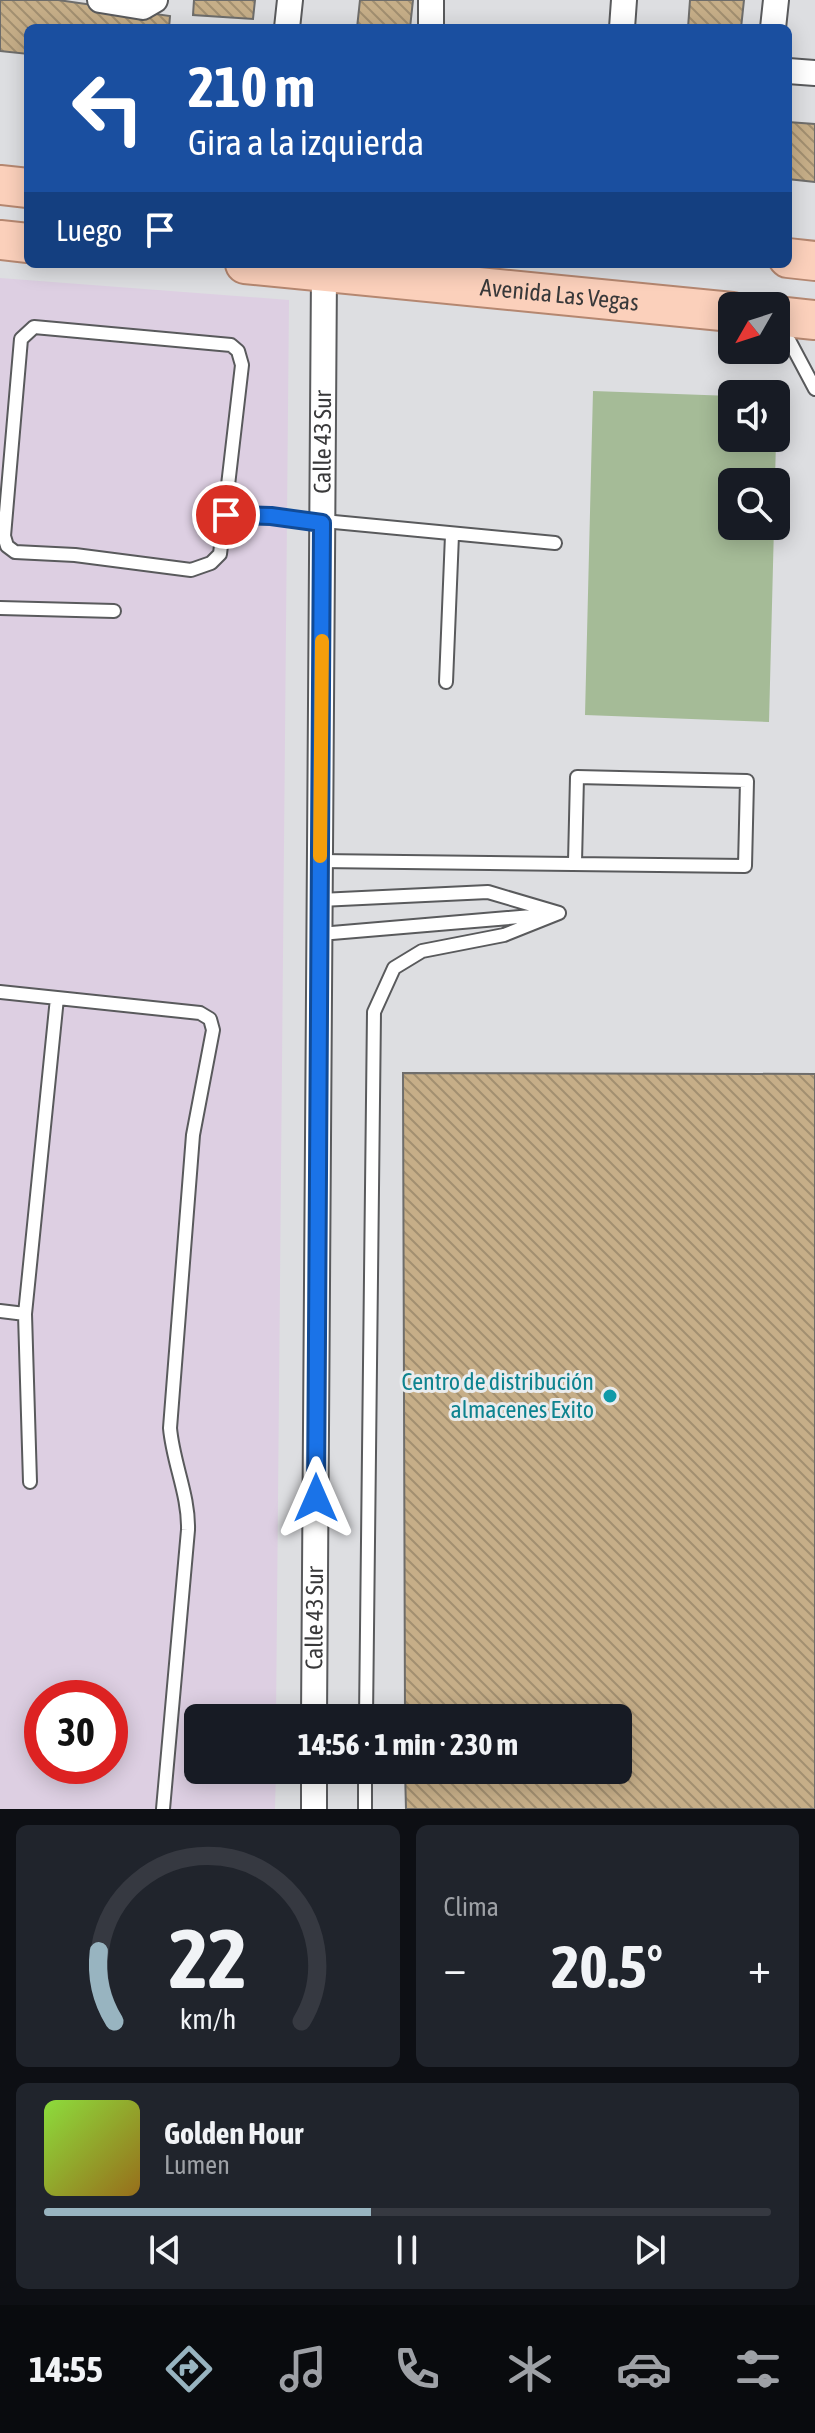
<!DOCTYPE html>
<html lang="es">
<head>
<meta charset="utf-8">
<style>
	:root { --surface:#171b24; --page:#20242c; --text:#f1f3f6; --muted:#9ea1a6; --line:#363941; --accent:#98b4c0 }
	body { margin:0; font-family:"Asap Condensed",sans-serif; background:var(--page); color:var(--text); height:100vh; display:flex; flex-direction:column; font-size:30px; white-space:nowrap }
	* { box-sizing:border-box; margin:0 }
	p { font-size:26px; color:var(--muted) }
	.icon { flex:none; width:44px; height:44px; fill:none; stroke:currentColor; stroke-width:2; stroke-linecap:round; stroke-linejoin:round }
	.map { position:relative; height:1809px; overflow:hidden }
	.side { display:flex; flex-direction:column; gap:16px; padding:16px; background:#0d0f14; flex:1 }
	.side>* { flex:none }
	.banner { position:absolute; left:24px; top:24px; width:768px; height:244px; border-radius:12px; box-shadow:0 4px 20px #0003; background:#1a4fa0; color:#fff; overflow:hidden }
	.needle { width:52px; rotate:231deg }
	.tools { position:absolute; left:718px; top:292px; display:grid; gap:16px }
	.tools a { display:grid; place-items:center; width:72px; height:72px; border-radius:12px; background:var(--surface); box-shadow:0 4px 20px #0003; font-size:40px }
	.speed { position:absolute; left:24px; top:1680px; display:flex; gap:16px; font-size:40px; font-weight:700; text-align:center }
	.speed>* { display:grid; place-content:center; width:104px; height:104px; border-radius:50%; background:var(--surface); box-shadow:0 4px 20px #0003; line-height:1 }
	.speed .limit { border:12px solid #d22; background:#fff; color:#111 }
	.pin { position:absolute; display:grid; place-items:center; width:68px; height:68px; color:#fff; margin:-34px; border:4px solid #fff; border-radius:50%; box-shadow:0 2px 8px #0007 }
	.me { position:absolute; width:88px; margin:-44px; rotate:0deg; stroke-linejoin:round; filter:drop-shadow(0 0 6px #0008) }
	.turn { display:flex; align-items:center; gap:28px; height:168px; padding:0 32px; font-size:36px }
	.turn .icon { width:104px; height:104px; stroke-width:2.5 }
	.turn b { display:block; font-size:56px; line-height:68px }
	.then { display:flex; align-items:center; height:76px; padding:0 32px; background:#0003; gap:16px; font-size:30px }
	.big { font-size:60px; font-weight:700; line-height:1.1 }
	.side .tile { flex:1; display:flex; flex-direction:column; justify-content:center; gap:12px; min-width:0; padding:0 28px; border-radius:12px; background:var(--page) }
	.side .dial { align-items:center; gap:0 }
	.dial svg { height:208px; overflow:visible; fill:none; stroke:var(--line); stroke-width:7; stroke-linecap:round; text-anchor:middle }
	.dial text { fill:var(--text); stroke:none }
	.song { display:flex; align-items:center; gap:24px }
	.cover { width:96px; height:96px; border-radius:12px; background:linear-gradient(135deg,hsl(90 70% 55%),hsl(40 70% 35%)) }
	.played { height:8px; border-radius:4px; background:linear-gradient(90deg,var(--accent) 45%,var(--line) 45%) }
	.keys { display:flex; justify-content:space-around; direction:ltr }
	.heat { display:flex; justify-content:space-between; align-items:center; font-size:44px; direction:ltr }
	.side .tiles { flex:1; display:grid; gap:16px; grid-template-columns:1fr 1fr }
	.tile:last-child { grid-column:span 2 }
	.trip { position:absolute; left:184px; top:1704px; width:448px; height:80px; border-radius:12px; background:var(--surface); box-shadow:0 4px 20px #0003; font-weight:700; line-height:80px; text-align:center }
	.tab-bar { display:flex; height:128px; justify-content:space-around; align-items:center; background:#090b0e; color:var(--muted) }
	.tab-bar .icon { width:56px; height:56px }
	.tab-bar .selected { color:var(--accent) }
	.tab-bar b { font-size:36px; color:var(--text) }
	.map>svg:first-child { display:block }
	.industrial { fill:#ddcfe2; fill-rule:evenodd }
	.garden { fill:#a5bb97 }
	.building { fill:url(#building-back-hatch); stroke:#6e6d6b; stroke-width:2 }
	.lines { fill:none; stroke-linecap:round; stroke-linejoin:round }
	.lane-casing { stroke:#595a5c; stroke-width:16 }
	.street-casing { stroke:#595a5c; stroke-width:28 }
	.primary-casing { stroke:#b58770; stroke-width:42 }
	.lane { stroke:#fff; stroke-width:12 }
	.street { stroke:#fff; stroke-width:24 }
	.primary { stroke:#fbd0bb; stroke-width:38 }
	.route-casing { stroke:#114b97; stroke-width:20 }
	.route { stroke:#1a73e8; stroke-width:14 }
	.slow { stroke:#f59e0b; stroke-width:14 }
	.culture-dot { fill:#0f9aa8; stroke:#eaecee; stroke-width:3 }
	.labels { text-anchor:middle; stroke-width:6; stroke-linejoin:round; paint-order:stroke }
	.street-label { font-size:24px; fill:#39393a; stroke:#eaecee }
	.culture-label { font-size:24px; fill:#0d838f; stroke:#eaecee; text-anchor:end }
</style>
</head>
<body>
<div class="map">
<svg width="815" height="1809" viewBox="0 0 815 1809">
	<defs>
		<pattern id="building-back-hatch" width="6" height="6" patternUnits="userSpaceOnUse" patternTransform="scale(2)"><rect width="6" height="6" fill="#c6ae88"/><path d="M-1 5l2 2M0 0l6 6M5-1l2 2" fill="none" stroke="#a28f70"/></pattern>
	</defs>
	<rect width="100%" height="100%" fill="#dddee1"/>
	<path class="industrial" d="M0,278L289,300L276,1718H198V1770H276L275,1809H0ZM42,1698H110V1766H42Z"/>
	<path class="garden" d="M593,391L732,396V438H776L777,397L775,482H732V526H774L769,722L585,715Z"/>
	<path class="building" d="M0,0H58L170,16L169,28H28V54L0,51Z
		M194,0H255L253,19L193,15Z
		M360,0H413L410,28H357Z
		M690,0H744L741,28H688Z
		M788,122L815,124V182L788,179Z
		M403,1073L815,1074V1809H406L405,1770H618V1718H405Z"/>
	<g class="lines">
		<g class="lane-casing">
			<path id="lane" d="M34,327L231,345L238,351L242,365L220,554L211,563L191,570L75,555L15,552L7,546L4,536L21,339Z
				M776,331L790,342L815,389
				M226,515L271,516L555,543
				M0,608L114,611
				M446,682L452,535
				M320,861L745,866L747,781L577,777L575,862
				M320,900L488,892L559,913
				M320,934L544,915
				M0,992L200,1013L210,1019L213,1030L193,1135L170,1428C173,1463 189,1495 188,1530L163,1809
				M0,1311L25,1314
				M30,1482L25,1314L57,998
				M366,1718L374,1012L394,968L422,951L504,935L559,913
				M365,1809V1770"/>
		</g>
		<g class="street-casing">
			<g id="street">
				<path d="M100,0L143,7L155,0"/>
				<path d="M431,0V28"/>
				<path d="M287,28L290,0"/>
				<path d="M622,28L624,0"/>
				<path d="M773,28L776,0"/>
				<path d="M788,71L815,73"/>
				<path id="s1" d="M314,1718L324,272"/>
				<path d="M314,1809V1770"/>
			</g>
		</g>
		<g class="primary-casing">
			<g id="primary">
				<path d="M0,185L28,188"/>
				<path d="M0,240L28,243"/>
				<path d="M788,258L815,261"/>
				<path id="s2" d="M245,264L732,312"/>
				<path d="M776,316L815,320"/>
			</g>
		</g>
		<use href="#lane" class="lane"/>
		<use href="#street" class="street"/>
		<use href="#primary" class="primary"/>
	</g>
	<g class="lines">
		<g class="route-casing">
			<path id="route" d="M226,515L271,516L322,523L316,1498"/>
		</g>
		<use href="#route" class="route"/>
		<path class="slow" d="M320,856L322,641"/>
	</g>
	<circle class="culture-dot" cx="610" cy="1396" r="8"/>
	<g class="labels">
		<g class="street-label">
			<text dy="8" stroke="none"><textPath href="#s2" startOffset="316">Avenida Las Vegas</textPath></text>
			<text dy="8" stroke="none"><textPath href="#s1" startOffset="1276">Calle 43 Sur</textPath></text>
			<text dy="8" stroke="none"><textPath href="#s1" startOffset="100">Calle 43 Sur</textPath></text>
		</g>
		<g class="culture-label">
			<text x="594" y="1390">Centro de distribución<tspan x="594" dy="28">almacenes Exito</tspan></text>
		</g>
	</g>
</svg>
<div class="tools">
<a><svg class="needle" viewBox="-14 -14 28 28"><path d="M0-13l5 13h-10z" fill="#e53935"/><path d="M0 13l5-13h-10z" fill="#9ea1a6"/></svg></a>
<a><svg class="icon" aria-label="sound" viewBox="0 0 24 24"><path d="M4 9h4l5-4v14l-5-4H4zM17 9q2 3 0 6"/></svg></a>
<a><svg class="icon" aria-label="search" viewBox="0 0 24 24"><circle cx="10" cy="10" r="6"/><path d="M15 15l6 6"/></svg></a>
</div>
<div class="speed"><div class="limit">30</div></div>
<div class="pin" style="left:226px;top:515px;background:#d93025"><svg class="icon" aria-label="arrive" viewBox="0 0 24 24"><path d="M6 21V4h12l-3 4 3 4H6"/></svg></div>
<svg class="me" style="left:316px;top:1498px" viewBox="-20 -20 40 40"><path d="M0-17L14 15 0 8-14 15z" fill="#1a73e8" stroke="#fff" stroke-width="4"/></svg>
<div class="trip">14:56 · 1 min · 230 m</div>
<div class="banner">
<div class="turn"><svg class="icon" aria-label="left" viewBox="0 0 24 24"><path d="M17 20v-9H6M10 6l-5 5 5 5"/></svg><div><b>210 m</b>Gira a la izquierda</div></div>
<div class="then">Luego<svg class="icon" aria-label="arrive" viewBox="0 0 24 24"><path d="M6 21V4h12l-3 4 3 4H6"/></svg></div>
</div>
</div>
<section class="side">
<div class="tiles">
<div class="tile dial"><svg viewBox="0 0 100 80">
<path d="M14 69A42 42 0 1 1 86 69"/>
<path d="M14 69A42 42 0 0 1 8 42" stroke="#98b4c0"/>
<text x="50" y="56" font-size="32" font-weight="700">22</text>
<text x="50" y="72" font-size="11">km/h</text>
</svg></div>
<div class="tile"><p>Clima</p>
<div class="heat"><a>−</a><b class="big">20.5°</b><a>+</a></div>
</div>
<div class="tile">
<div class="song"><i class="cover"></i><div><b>Golden Hour</b><p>Lumen</p></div></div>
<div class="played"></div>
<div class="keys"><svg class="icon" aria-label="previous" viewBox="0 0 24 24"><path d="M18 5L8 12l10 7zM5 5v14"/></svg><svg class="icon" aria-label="pause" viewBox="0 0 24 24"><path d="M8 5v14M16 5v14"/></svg><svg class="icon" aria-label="next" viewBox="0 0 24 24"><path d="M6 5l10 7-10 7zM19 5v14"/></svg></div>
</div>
</div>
</section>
<nav class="tab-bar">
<b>14:55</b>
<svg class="icon selected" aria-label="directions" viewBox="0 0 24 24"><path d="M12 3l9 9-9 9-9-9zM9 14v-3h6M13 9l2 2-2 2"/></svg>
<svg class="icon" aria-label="music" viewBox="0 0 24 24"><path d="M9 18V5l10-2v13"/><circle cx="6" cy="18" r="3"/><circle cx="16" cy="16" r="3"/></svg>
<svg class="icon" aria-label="phone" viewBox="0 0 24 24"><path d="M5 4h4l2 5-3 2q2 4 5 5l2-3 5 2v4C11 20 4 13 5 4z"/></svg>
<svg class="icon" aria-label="climate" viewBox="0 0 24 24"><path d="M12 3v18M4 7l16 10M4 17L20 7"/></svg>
<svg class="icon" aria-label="car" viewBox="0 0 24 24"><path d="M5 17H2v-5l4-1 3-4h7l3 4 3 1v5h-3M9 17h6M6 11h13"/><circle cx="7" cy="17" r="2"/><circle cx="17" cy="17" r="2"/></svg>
<svg class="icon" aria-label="filters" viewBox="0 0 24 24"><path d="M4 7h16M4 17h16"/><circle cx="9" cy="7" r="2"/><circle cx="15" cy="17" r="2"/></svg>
</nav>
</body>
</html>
